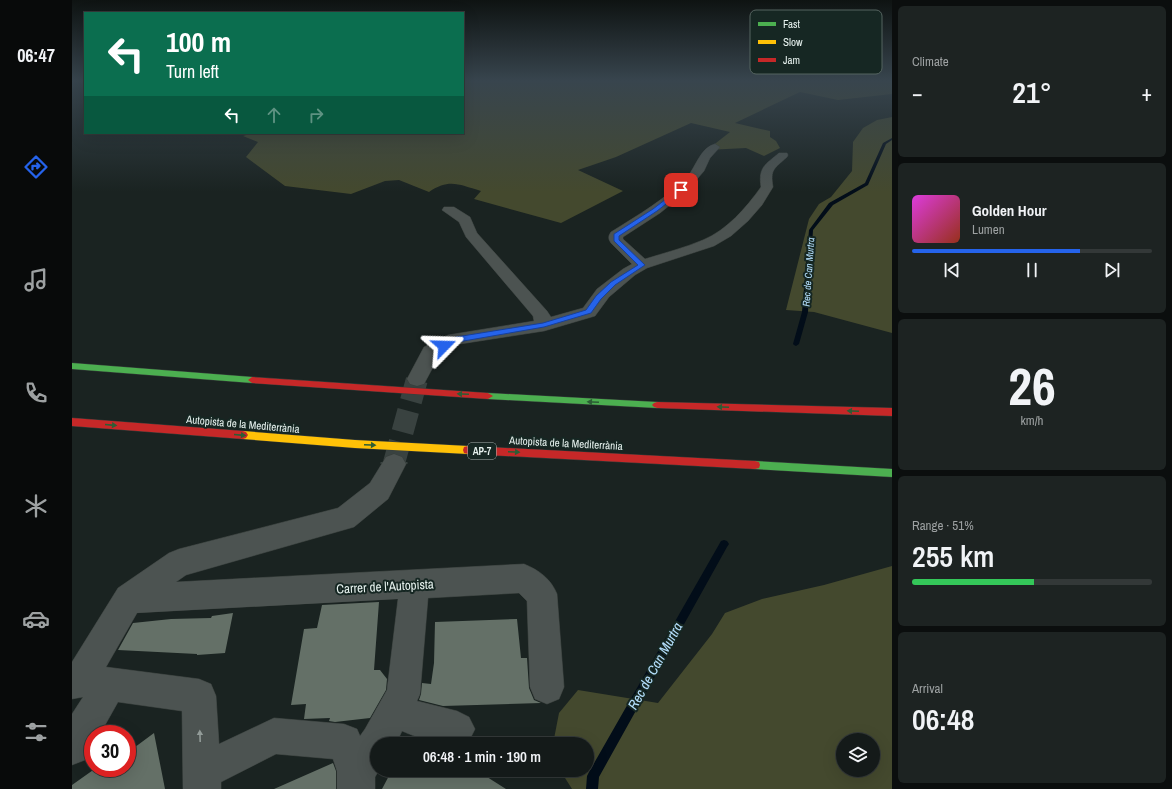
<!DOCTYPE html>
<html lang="en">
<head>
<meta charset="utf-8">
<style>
	:root { --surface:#141a19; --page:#1d2322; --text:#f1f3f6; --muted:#9da1a2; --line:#333838; --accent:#2563eb }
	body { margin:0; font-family:"Archivo Narrow",sans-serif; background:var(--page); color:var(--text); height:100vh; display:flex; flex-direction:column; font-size:15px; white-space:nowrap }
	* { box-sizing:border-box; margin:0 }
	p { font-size:13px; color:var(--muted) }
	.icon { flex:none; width:22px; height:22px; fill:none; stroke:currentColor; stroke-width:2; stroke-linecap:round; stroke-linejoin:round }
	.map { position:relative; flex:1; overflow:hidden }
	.sheet { display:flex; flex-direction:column; gap:6px; padding:6px; background:#0b0e0e; width:280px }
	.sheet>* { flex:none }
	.hud { position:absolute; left:12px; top:12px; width:380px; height:122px; border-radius:0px; box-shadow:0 4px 16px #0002,0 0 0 1px var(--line); background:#0b6e4f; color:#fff; overflow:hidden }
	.controls { position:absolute; left:764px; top:733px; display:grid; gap:8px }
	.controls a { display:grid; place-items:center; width:44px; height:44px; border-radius:50%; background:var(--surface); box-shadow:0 4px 16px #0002,0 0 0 1px var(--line); font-size:20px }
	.speed { position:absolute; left:12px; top:725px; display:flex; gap:8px; font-size:20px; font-weight:700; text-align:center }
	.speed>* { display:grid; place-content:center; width:52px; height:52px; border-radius:50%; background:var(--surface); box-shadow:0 4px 16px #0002,0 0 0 1px var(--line); line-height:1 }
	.speed .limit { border:6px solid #d22; background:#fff; color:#111 }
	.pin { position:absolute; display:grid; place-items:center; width:34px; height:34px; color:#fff; margin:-17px; border-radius:8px; box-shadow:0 2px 6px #0006 }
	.me { position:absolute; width:44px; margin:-22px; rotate:68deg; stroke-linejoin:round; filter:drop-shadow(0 0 3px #0008) }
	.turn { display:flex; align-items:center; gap:14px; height:84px; padding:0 16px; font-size:18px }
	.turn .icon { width:52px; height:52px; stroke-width:2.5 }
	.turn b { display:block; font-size:28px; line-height:34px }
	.lanes { display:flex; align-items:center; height:38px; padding:0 16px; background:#0003; justify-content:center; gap:20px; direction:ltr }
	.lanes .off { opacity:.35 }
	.big { font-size:30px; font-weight:600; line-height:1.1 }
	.sheet .widget { flex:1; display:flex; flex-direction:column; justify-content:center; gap:6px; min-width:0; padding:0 14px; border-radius:6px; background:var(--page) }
	.sheet .dial { align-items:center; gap:0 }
	.dial b { font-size:52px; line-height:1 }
	.song { display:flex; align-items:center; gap:12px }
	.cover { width:48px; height:48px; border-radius:6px; background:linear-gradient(135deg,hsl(300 70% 55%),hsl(10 70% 35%)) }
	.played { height:4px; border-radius:2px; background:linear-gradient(90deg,var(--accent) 70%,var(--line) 70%) }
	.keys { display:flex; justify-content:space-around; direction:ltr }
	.heat { display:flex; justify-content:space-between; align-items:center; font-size:22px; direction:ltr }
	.charge { height:6px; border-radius:3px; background:linear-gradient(90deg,#34c759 51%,var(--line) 0) }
	.trip { position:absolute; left:298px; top:737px; width:224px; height:40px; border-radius:20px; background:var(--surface); box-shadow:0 4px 16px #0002,0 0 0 1px var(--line); font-weight:600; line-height:40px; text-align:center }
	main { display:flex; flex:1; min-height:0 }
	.tab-bar { display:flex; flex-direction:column; width:72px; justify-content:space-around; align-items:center; background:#080a0a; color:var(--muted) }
	.tab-bar .icon { width:28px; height:28px }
	.tab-bar .active { color:var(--accent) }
	.tab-bar b { font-size:18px; color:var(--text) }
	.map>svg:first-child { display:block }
	.green { fill:#44492e; fill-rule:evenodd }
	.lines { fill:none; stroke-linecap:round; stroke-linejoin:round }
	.stream { fill:#020d19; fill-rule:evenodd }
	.building { fill:#647067 }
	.street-tunnel-far1 { stroke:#394240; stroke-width:22; stroke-dasharray:22 10; stroke-linecap:butt }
	.street-tunnel { stroke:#394240; stroke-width:27; stroke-dasharray:27 14; stroke-linecap:butt }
	.street-casing { stroke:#373e3b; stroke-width:1 }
	.fast-casing { stroke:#373e3b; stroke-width:1 }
	.slow-casing { stroke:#373e3b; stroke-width:1 }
	.jam-casing { stroke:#373e3b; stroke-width:1 }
	.street { fill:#4c5351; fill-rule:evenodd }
	.fast { fill:#4caf50; fill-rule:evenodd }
	.slow { fill:#ffc107; fill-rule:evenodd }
	.jam { fill:#c62828; fill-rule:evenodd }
	.oneway { fill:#2c5d35 }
	.oneway2 { fill:#929b98 }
	.route { fill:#2563eb; stroke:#184099 }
	.labels { text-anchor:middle; stroke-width:4; stroke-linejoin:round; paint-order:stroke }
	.far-water-label { font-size:10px; font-style:italic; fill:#b5e0fd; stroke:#162723 }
	.shield { fill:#162723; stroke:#a8b5b2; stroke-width:1 }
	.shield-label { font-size:10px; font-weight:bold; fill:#e7f2ef }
	.street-label { font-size:11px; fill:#e7f2ef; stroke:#162723 }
	.near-street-label { font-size:13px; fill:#e7f2ef; stroke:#162723 }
	.near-water-label { font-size:14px; font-style:italic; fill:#b5e0fd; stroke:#162723 }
	.key { fill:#162723; stroke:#556460; stroke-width:1 }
	.key-label { font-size:11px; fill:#e7f2ef }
</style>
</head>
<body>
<main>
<nav class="tab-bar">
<b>06:47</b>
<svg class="icon active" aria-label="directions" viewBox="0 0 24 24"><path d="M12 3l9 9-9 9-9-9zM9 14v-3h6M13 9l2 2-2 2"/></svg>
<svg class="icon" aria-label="music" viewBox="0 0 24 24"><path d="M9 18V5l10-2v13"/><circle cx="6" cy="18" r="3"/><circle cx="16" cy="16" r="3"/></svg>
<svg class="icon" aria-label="phone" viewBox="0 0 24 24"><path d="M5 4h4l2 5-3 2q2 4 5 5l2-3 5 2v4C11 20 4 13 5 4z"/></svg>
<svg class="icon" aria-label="climate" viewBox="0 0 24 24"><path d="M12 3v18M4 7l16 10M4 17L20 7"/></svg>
<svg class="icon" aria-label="car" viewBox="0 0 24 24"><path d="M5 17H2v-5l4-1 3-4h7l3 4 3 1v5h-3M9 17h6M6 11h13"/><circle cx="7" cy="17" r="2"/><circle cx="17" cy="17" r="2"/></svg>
<svg class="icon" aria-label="filters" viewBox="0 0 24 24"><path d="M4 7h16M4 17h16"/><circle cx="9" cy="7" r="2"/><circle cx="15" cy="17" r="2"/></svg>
</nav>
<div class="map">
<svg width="820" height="789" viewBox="0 0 820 789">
	<rect width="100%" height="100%" fill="#1a2321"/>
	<path class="green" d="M391,81H820V94L766,100L728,92L663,123L698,131V137L704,141L708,148L692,156L674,148L635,150L658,132L619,123L544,157L506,170L551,191L489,223L402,199L409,191C387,185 378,178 357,192L327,180L313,181L279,194L213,186L174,157L186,142L171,136L181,133H391Z
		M820,117V333L742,312L714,310L737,219L747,204L759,197L780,171L781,142L791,128L805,120Z
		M820,566V789H500L488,770H515V744H481L487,713L506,690L586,703L640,634L653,613L690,599L752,585ZM771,740H801V770H771Z"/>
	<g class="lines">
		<path class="stream" d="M820,138V140L814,144L796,185L761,205L741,230L736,312L727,344L724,346L722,345L721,344L730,312L737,230L757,203L793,183L811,143Z
			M652,540L655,541L657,544L655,547L527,777L526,789H514L515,776L517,772L649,541Z"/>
	</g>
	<path class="building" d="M307,602L302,670H308L315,679L314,690L298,718L263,722L257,721L258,718L232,719L234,704L219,705L232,629L245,628L250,605Z
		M161,613L153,653L125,655V654L46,650L61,623L99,619L139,618L140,616Z
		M445,619L449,658H455L457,688L462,700L469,703L371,706L347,700L349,694L350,683L359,684L362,663L363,622Z
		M82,733L93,789H0V785L24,768H55V753Z
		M337,736L361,743L362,744H333Z
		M261,763L264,771V789H202Z
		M320,770H404L434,789H310Z"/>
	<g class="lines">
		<path class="street-tunnel-far1" d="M322,463L345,379"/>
		<path class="street-tunnel" d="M322,464V462"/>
		<g class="street-casing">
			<path id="street" d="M643,144L648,147L638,158L632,171L613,193L588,213L551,237V239L573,259C592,253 612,248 631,240C655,230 674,208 689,187C686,167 693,165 707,153H715L716,155L715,157C702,169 698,169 701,187L690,205L676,221L659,236L642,246L575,268L563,275L537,297L523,316L472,331L388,344L367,356L352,384L345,386L338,384L335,379L352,347L376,335L462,321L461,316L394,237L387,222L370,210L372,207H382L398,217L405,233L475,311L479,317L511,308L525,289L551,269L560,264L539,243C536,239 536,236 539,232C566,215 594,199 616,176C624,166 629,147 643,144Z
				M322,454L330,457L334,464L316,499L282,527L114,575L104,582L452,564C467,570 479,579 485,594L492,687L487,699L475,704L463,699L458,687L455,601L447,593L356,598L348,694L345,701L385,711L397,717L403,729L397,741C379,749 348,739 330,731L324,744H305V770H307L303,777V789H265V771L261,759L204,754L149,782V789H111L110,711L46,702L28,734H21V746L13,760L0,765V714L11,697L0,699V662L46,588L97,553L107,549L266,508L298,483L314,457ZM326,599L315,690L293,729L288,736L285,729L272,724L202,718L147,744L144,696L139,684L127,679L34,667L65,613Z"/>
		</g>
		<g class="fast-casing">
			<path id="fast" d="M0,363L180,377L184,380L180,383L0,369Z
				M416,393L585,402L588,403L590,405L588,407L585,408L416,399L411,396Z
				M683,461L820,469V477L683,469L679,468L678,465L679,462Z"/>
		</g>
		<g class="slow-casing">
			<path id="slow" d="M171,431L283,440L396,446L400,447L401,450L400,453L396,454L283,448L171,439L168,438L166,435L168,432Z"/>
		</g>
		<g class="jam-casing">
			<path id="jam" d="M180,377L416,393L421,396L416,399L180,383L176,380Z
				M585,402L820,408V416L585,408L582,407L580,405L582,403Z
				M0,418L171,431L174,432L176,435L174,438L171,439L0,426Z
				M396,446L683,461L687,462L688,465L687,468L683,469L396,454L392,453L391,450L392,447Z"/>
		</g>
		<use href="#street" class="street"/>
		<use href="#fast" class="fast"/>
		<use href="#slow" class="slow"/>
		<use href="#jam" class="jam"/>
	</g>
	<defs><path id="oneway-solid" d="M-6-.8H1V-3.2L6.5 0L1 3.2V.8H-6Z"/></defs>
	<g class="oneway">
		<use href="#oneway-solid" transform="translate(391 394) rotate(-177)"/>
		<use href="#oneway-solid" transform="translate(521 402) rotate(-177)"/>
		<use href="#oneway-solid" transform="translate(651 407) rotate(-178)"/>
		<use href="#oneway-solid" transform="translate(781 411) rotate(-178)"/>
		<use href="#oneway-solid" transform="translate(39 425) rotate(5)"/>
		<use href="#oneway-solid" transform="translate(168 435) rotate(5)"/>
		<use href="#oneway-solid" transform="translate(298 445) rotate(3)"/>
		<use href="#oneway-solid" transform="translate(442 452) rotate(3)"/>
	</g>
	<use class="oneway2" href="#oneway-solid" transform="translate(128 736) rotate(-92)"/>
	<linearGradient id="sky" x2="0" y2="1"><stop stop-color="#0e1312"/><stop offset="0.42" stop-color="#38454e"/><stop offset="1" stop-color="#38454e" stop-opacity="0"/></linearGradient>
	<rect width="820" height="192" fill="url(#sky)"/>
	<path class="route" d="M607,189L612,190L585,211L547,236V240L573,265L543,285L529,299L519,313L472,327L386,342L374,348H369V344L384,337L471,323L514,310L524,296L539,282L566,265L542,241V234L581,209Z"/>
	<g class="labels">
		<g class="far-water-label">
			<text transform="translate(736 272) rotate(-86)" y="4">Rec de Can Murtra</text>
		</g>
		<rect class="shield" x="396" y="443" width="28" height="16" rx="3"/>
		<g class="shield-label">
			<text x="410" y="455">AP-7</text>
		</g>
		<g class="street-label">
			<text transform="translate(171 424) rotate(5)" y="4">Autopista de la Mediterrània</text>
			<text transform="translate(494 443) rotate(3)" y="4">Autopista de la Mediterrània</text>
		</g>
		<g class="near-street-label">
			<text transform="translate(313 586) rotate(-3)" y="5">Carrer de l'Autopista</text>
		</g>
		<g class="near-water-label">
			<text transform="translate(583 666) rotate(-61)" y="5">Rec de Can Murtra</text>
		</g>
	</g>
	<rect x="678" y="10" width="132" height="64" rx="6" class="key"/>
	<rect x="686" y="22" width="18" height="4" fill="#4caf50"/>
	<rect x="686" y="40" width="18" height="4" fill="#ffc107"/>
	<rect x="686" y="58" width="18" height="4" fill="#c62828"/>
	<g class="key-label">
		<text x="711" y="28">Fast</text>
		<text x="711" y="46">Slow</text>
		<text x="711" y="64">Jam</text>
	</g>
</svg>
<div class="controls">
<a><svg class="icon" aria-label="layers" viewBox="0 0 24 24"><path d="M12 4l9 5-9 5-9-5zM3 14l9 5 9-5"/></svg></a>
</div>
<div class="speed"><div class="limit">30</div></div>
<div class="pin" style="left:609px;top:190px;background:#d93025"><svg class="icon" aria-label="arrive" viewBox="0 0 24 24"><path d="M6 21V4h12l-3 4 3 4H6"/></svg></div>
<svg class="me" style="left:372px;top:346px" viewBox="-20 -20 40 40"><path d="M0-17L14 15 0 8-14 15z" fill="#2563eb" stroke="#fff" stroke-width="4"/></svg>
<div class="trip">06:48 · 1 min · 190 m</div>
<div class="hud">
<div class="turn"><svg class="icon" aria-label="left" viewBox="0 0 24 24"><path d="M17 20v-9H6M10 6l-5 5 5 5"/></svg><div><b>100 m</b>Turn left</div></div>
<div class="lanes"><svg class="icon" aria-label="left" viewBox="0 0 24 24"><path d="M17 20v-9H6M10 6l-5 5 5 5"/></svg><svg class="icon off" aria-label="ahead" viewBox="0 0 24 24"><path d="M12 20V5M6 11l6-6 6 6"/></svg><svg class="icon off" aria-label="right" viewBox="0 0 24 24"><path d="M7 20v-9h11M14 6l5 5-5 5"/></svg></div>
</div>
</div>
<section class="sheet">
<div class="widget"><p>Climate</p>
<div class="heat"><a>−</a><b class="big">21°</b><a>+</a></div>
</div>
<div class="widget">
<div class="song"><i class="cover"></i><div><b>Golden Hour</b><p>Lumen</p></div></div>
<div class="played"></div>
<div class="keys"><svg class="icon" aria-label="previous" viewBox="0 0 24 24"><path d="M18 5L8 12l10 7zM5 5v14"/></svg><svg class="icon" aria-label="pause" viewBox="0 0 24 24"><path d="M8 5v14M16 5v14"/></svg><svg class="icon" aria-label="next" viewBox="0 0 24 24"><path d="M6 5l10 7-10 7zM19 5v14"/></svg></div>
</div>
<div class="widget dial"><b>26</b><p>km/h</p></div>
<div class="widget"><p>Range · 51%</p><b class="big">255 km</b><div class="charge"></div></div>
<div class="widget"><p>Arrival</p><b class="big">06:48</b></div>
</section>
</main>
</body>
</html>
